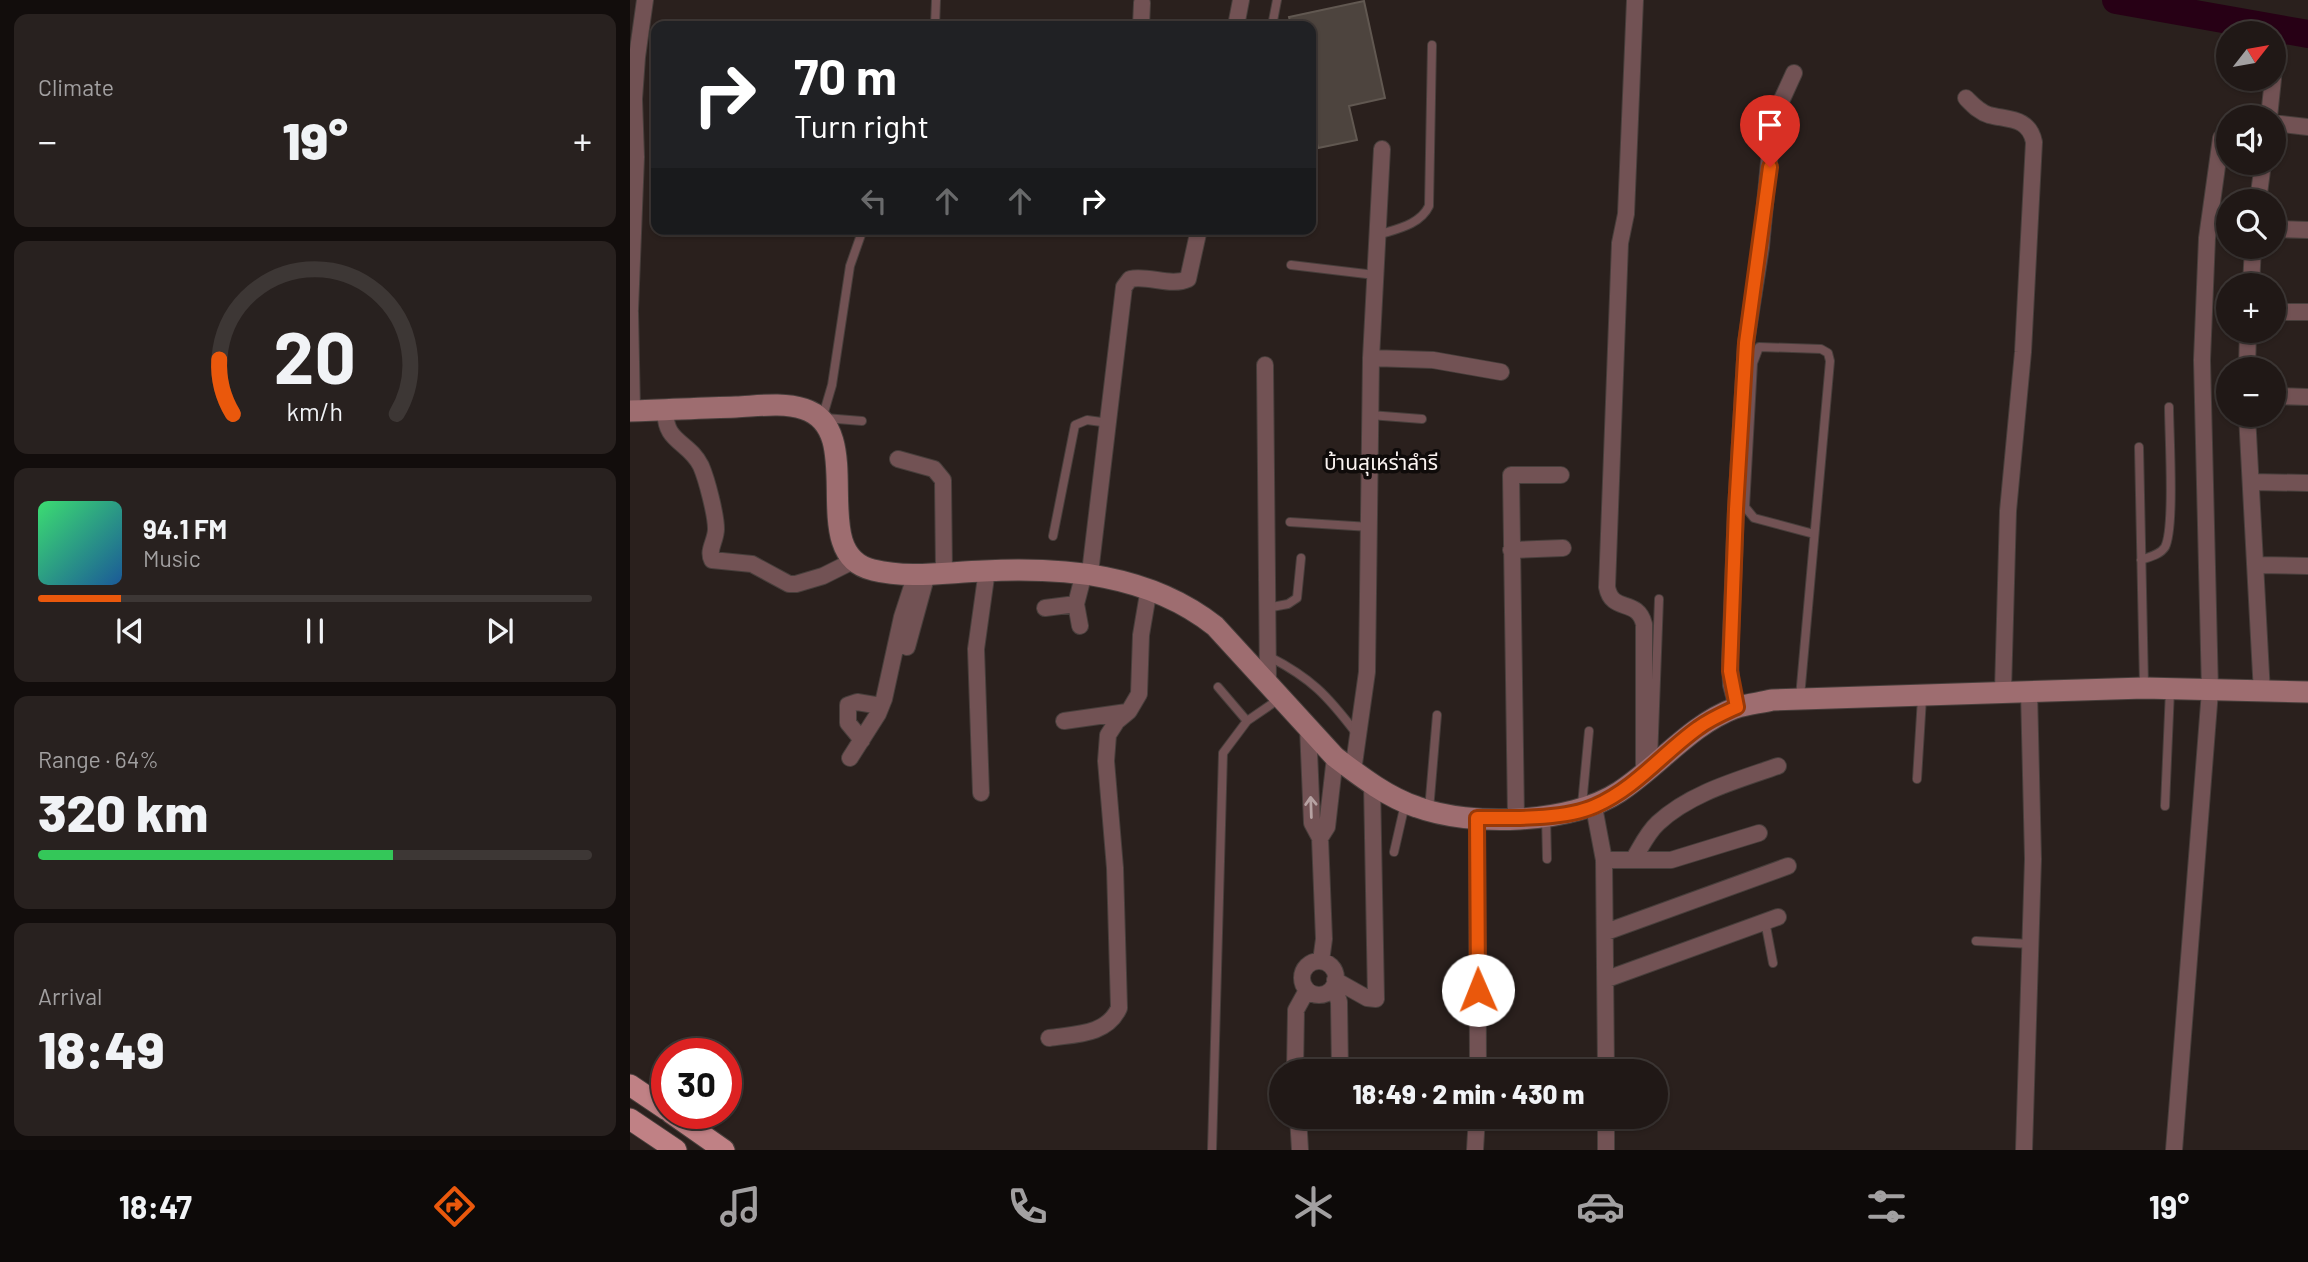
<!DOCTYPE html>
<html lang="en">
<head>
<meta charset="utf-8">
<style>
	:root { --surface:#201816; --page:#28211f; --text:#f1f3f6; --muted:#a2a0a1; --line:#3d3735; --accent:#ea580c }
	body { margin:0; font-family:Barlow,"Noto Sans Thai",sans-serif; background:var(--page); color:var(--text); height:100vh; display:flex; flex-direction:column; font-size:26px; white-space:nowrap }
	* { box-sizing:border-box; margin:0 }
	p { font-size:23px; color:var(--muted) }
	.icon { flex:none; width:38px; height:38px; fill:none; stroke:currentColor; stroke-width:2; stroke-linecap:round; stroke-linejoin:round }
	.map { position:relative; flex:1; overflow:hidden }
	.sheet { display:flex; flex-direction:column; gap:14px; padding:14px; background:#120d0c; width:630px }
	.sheet>* { flex:none }
	.banner { position:absolute; left:21px; top:21px; width:665px; height:214px; border-radius:14px; box-shadow:0 2px 5px #0004,0 0 0 2px var(--line); background:#202124; color:#fff; overflow:hidden }
	.needle { width:46px; rotate:59deg }
	.controls { position:absolute; left:1586px; top:21px; display:grid; gap:14px }
	.controls a { display:grid; place-items:center; width:70px; height:70px; border-radius:50%; background:var(--surface); box-shadow:0 2px 5px #0004,0 0 0 2px var(--line); font-size:35px }
	.speed { position:absolute; left:21px; top:1038px; display:flex; gap:14px; font-size:35px; font-weight:700; text-align:center }
	.speed>* { display:grid; place-content:center; width:91px; height:91px; border-radius:50%; background:var(--surface); box-shadow:0 2px 5px #0004,0 0 0 2px var(--line); line-height:1 }
	.speed .limit { border:10px solid #d22; background:#fff; color:#111 }
	.pin { position:absolute; display:grid; place-items:center; width:60px; height:60px; color:#fff; margin:-72px -30px; border-radius:50% 50% 50% 0; rotate:-45deg; box-shadow:0 0 7px #0007 }
	.pin .icon { rotate:45deg }
	.me { position:absolute; width:77px; margin:-38px; rotate:359deg; stroke-linejoin:round; filter:drop-shadow(0 0 5px #0008) }
	.turn { display:flex; align-items:center; gap:24px; height:147px; padding:0 28px; font-size:32px }
	.turn .icon { width:91px; height:91px; stroke-width:2.5 }
	.turn b { display:block; font-size:49px; line-height:60px }
	.lanes { display:flex; align-items:center; height:66px; padding:0 28px; background:#0003; justify-content:center; gap:35px; direction:ltr }
	.lanes .off { opacity:.35 }
	.big { font-size:52px; font-weight:800; line-height:1.1 }
	.sheet .card { flex:1; display:flex; flex-direction:column; justify-content:center; gap:10px; min-width:0; padding:0 24px; border-radius:14px; background:var(--page) }
	.sheet .dial { align-items:center; gap:0 }
	.dial svg { height:182px; overflow:visible; fill:none; stroke:var(--line); stroke-width:7; stroke-linecap:round; text-anchor:middle }
	.dial text { fill:var(--text); stroke:none }
	.song { display:flex; align-items:center; gap:21px }
	.cover { width:84px; height:84px; border-radius:10px; background:linear-gradient(135deg,hsl(140 70% 55%),hsl(210 70% 35%)) }
	.played { height:7px; border-radius:4px; background:linear-gradient(90deg,var(--accent) 15%,var(--line) 15%) }
	.keys { display:flex; justify-content:space-around; direction:ltr }
	.heat { display:flex; justify-content:space-between; align-items:center; font-size:38px; direction:ltr }
	.charge { height:10px; border-radius:5px; background:linear-gradient(90deg,#34c759 64%,var(--line) 0) }
	.trip { position:absolute; left:639px; top:1059px; width:399px; height:70px; border-radius:35px; background:var(--surface); box-shadow:0 2px 5px #0004,0 0 0 2px var(--line); font-weight:800; line-height:70px; text-align:center }
	.menu { display:flex; height:112px; justify-content:space-around; align-items:center; background:#0d0a09; color:var(--muted) }
	.menu .icon { width:49px; height:49px }
	.menu .selected { color:var(--accent) }
	.menu b { font-size:32px; color:var(--text) }
	main { display:flex; flex:1; min-height:0 }
	.map>svg:first-child { display:block }
	.lines { fill:none; stroke-linecap:round; stroke-linejoin:round }
	.river { stroke:#270015; stroke-width:28 }
	.building { fill:#4d443e; stroke:#615851; stroke-width:2 }
	.lane-casing { stroke:#473e3b; stroke-width:10 }
	.street-casing { stroke:#473e3b; stroke-width:18 }
	.secondary-casing { stroke:#473e3b; stroke-width:23 }
	.primary-casing { stroke:#473e3b; stroke-width:23 }
	.lane { stroke:#725254; stroke-width:8 }
	.street { stroke:#725254; stroke-width:16 }
	.secondary { stroke:#9e6d70; stroke-width:21 }
	.primary { stroke:#c08185; stroke-width:21 }
	.oneway { stroke:#b6a2a2 }
	.route-casing { stroke:#983908; stroke-width:18 }
	.route { stroke:#ea580c; stroke-width:12 }
	.labels { text-anchor:middle; stroke-width:7; stroke-linejoin:round; paint-order:stroke }
	.quarter-label { font-size:21px; fill:#faf3f1; stroke:#0f0b0a }
</style>
</head>
<body>
<main>
<section class="sheet">
<div class="card"><p>Climate</p>
<div class="heat"><a>−</a><b class="big">19°</b><a>+</a></div>
</div>
<div class="card dial"><svg viewBox="0 0 100 80">
<path d="M14 69A42 42 0 1 1 86 69"/>
<path d="M14 69A42 42 0 0 1 8 45" stroke="#ea580c"/>
<text x="50" y="56" font-size="32" font-weight="700">20</text>
<text x="50" y="72" font-size="11">km/h</text>
</svg></div>
<div class="card">
<div class="song"><i class="cover"></i><div><b>94.1 FM</b><p>Music</p></div></div>
<div class="played"></div>
<div class="keys"><svg class="icon" aria-label="previous" viewBox="0 0 24 24"><path d="M18 5L8 12l10 7zM5 5v14"/></svg><svg class="icon" aria-label="pause" viewBox="0 0 24 24"><path d="M8 5v14M16 5v14"/></svg><svg class="icon" aria-label="next" viewBox="0 0 24 24"><path d="M6 5l10 7-10 7zM19 5v14"/></svg></div>
</div>
<div class="card"><p>Range · 64%</p><b class="big">320 km</b><div class="charge"></div></div>
<div class="card"><p>Arrival</p><b class="big">18:49</b></div>
</section>
<div class="map">
<svg width="1678" height="1150" viewBox="0 0 1678 1150">
	<rect width="100%" height="100%" fill="#2a201d"/>
	<g class="lines">
		<path class="river" d="M1486,0L1678,34"/>
	</g>
	<path class="building" d="M734,1L755,98L719,106L727,140L688,148L681,116V26H661L659,17Z"/>
	<g class="lines">
		<g class="lane-casing">
			<path id="lane" d="M305,26L306,0
				M642,26L647,0
				M748,235C766,229 790,225 799,206L802,45
				M661,265L745,275
				M740,415L792,419
				M195,418L232,421
				M192,419L202,385L220,266L233,229
				M1509,447L1514,685
				M660,522L740,527
				M423,536L445,425L457,420L479,423
				M1511,560C1519,557 1530,555 1535,547C1545,528 1539,433 1539,407
				M637,608L658,604L667,598L671,558
				M638,656C681,678 697,695 726,733
				M588,687L617,721
				M1170,697L1200,361L1198,353L1191,349L1129,347L1123,363L1115,507L1124,518L1184,534
				M1023,760L1029,599
				M1287,779L1292,698
				M952,805L959,731
				M1535,806L1540,690
				M799,810L807,715
				M916,816L917,859
				M764,852L775,804
				M1135,921L1143,963
				M1346,941L1401,944
				M582,1150L593,753L617,721L649,699"/>
		</g>
		<g class="street-casing">
			<path id="street" d="M1005,0L996,214L990,243L977,587C982,614 1007,597 1014,624V775
				M511,26L512,3
				M606,26L611,0
				M1643,78L1645,58
				M1336,98C1343,105 1349,112 1359,115C1378,120 1399,117 1404,142L1393,352L1378,511L1373,691
				M1639,117L1643,79
				M1643,123L1678,127
				M1628,201L1633,163
				M1643,229L1678,230
				M1621,285L1623,247
				M0,310L6,157L4,99L7,57L15,0
				M0,312L2,411
				M1643,312H1678
				M741,358L803,360L871,372
				M635,365L638,683
				M1617,369L1618,331
				M1643,396L1678,397
				M36,410C33,442 59,441 71,466C77,480 86,515 86,529C86,541 77,550 82,560L122,564L159,584H166L193,576L225,560
				M1617,415L1632,693
				M268,459L304,469L313,480L314,573
				M1621,482L1678,483
				M881,550L933,548
				M1625,565L1678,566
				M460,573L494,287L500,279C519,275 541,287 558,279L569,229
				M415,608L446,604
				M450,626L446,604L454,573
				M277,647L297,574
				M1107,707L1101,685L1100,660L1106,509L1116,343L1131,247L1143,119L1164,73
				M434,721L497,712
				M678,727L682,823L690,838L697,827L705,757
				M232,740L218,723V705L227,702L251,706
				M220,758L248,714L254,699L272,617L286,574
				M723,771L737,672L741,358L752,149
				M351,793L346,649L357,570
				M964,807L974,860L976,1071
				M886,817L881,475H931
				M847,818L848,1071
				M690,838L694,939L691,961
				M974,860H1041L1129,833
				M1003,860C1011,847 1017,833 1028,823C1060,793 1108,780 1148,766
				M976,932L1158,866
				M672 978a17 17 0 1 1 34 0a17 17 0 1 1-34 0Z
				M977,979L1148,917
				M705,980L737,998L746,999L742,783
				M704,986L709,1002L710,1071
				M419,1038C446,1034 477,1035 489,1008L485,868L476,761L478,735L487,721L499,711L509,694L511,635L519,588
				M665,1071L666,1010L677,990
				M668,1116L670,1150
				M845,1150L847,1116
				M976,1150V1116
				M1394,1150L1403,859L1399,691
				M1544,1150L1580,691L1572,360L1577,238L1591,138"/>
		</g>
		<g class="secondary-casing">
			<path id="secondary" d="M0,411C35,410 70,408 106,407C128,406 153,402 174,409C240,430 174,555 243,570C279,579 318,572 354,571C435,567 519,574 585,626L705,757C730,776 757,797 787,807C841,827 940,824 989,792C1029,766 1060,725 1105,708C1117,704 1130,703 1142,700L1514,688L1678,692"/>
		</g>
		<g class="primary-casing">
			<path id="primary" d="M0,1085L37,1110
				M41,1113L94,1150
				M0,1119L46,1150"/>
		</g>
		<use href="#lane" class="lane"/>
		<use href="#street" class="street"/>
		<use href="#secondary" class="secondary"/>
		<use href="#primary" class="primary"/>
	</g>
	<defs><path id="oneway-shaft" d="M-6 0H5M1.5-3L5.5 0L1.5 3" fill="none" stroke-width="1.6" stroke-linecap="round" stroke-linejoin="round" transform="scale(1.75)"/></defs>
	<use class="oneway" href="#oneway-shaft" transform="translate(681 807) rotate(-92)"/>
	<g class="lines">
		<g class="route-casing">
			<path id="route" d="M848,990L847,818C882,818 933,820 965,806C1006,788 1033,753 1068,728C1080,719 1094,713 1107,707L1100,671L1106,509L1116,343L1140,167"/>
		</g>
		<use href="#route" class="route"/>
	</g>
	<g class="labels">
		<g class="quarter-label">
			<text x="751" y="470">บ้านสุเหร่าลำรี</text>
		</g>
	</g>
</svg>
<div class="controls">
<a><svg class="needle" viewBox="-14 -14 28 28"><path d="M0-13l5 13h-10z" fill="#e53935"/><path d="M0 13l5-13h-10z" fill="#a2a0a1"/></svg></a>
<a><svg class="icon" aria-label="sound" viewBox="0 0 24 24"><path d="M4 9h4l5-4v14l-5-4H4zM17 9q2 3 0 6"/></svg></a>
<a><svg class="icon" aria-label="search" viewBox="0 0 24 24"><circle cx="10" cy="10" r="6"/><path d="M15 15l6 6"/></svg></a>
<a>+</a>
<a>−</a>
</div>
<div class="speed"><div class="limit">30</div></div>
<div class="pin" style="left:1140px;top:167px;background:#d93025"><svg class="icon" aria-label="arrive" viewBox="0 0 24 24"><path d="M6 21V4h12l-3 4 3 4H6"/></svg></div>
<svg class="me" style="left:848px;top:990px" viewBox="-20 -20 40 40"><circle r="19" fill="#fff"/><path d="M0-13L10 11 0 6-10 11z" fill="#ea580c"/></svg>
<div class="trip">18:49 · 2 min · 430 m</div>
<div class="banner">
<div class="turn"><svg class="icon" aria-label="right" viewBox="0 0 24 24"><path d="M7 20v-9h11M14 6l5 5-5 5"/></svg><div><b>70 m</b>Turn right</div></div>
<div class="lanes"><svg class="icon off" aria-label="left" viewBox="0 0 24 24"><path d="M17 20v-9H6M10 6l-5 5 5 5"/></svg><svg class="icon off" aria-label="ahead" viewBox="0 0 24 24"><path d="M12 20V5M6 11l6-6 6 6"/></svg><svg class="icon off" aria-label="ahead" viewBox="0 0 24 24"><path d="M12 20V5M6 11l6-6 6 6"/></svg><svg class="icon" aria-label="right" viewBox="0 0 24 24"><path d="M7 20v-9h11M14 6l5 5-5 5"/></svg></div>
</div>
</div>
</main>
<nav class="menu">
<b>18:47</b>
<svg class="icon selected" aria-label="directions" viewBox="0 0 24 24"><path d="M12 3l9 9-9 9-9-9zM9 14v-3h6M13 9l2 2-2 2"/></svg>
<svg class="icon" aria-label="music" viewBox="0 0 24 24"><path d="M9 18V5l10-2v13"/><circle cx="6" cy="18" r="3"/><circle cx="16" cy="16" r="3"/></svg>
<svg class="icon" aria-label="phone" viewBox="0 0 24 24"><path d="M5 4h4l2 5-3 2q2 4 5 5l2-3 5 2v4C11 20 4 13 5 4z"/></svg>
<svg class="icon" aria-label="climate" viewBox="0 0 24 24"><path d="M12 3v18M4 7l16 10M4 17L20 7"/></svg>
<svg class="icon" aria-label="car" viewBox="0 0 24 24"><path d="M5 17H2v-5l4-1 3-4h7l3 4 3 1v5h-3M9 17h6M6 11h13"/><circle cx="7" cy="17" r="2"/><circle cx="17" cy="17" r="2"/></svg>
<svg class="icon" aria-label="filters" viewBox="0 0 24 24"><path d="M4 7h16M4 17h16"/><circle cx="9" cy="7" r="2"/><circle cx="15" cy="17" r="2"/></svg>
<b>19°</b>
</nav>
</body>
</html>
